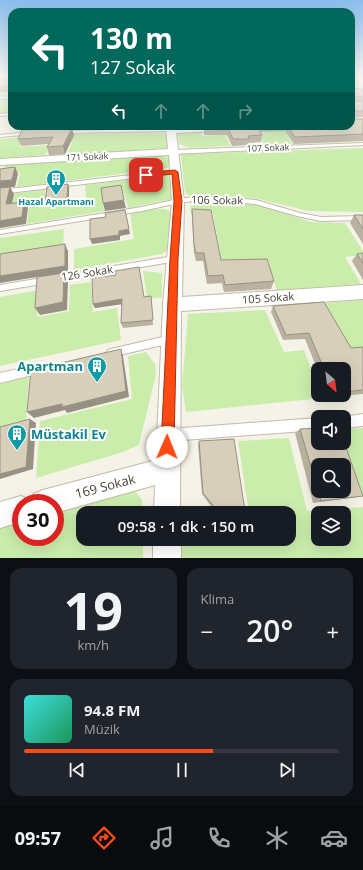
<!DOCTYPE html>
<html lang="tr">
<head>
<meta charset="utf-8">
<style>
	:root { --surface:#171b24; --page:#20242c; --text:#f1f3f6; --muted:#9ea1a6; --line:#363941; --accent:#ff4a14 }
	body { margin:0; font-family:"Open Sans",sans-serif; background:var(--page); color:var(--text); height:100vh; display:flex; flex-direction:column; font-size:15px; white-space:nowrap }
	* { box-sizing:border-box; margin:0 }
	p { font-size:13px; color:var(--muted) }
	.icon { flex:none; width:22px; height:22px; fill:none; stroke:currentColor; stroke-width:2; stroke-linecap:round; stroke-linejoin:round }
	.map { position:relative; height:558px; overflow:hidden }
	.details { display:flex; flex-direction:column; gap:10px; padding:10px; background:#0d0f14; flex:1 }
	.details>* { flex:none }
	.guide { position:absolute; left:8px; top:8px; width:347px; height:122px; border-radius:12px; box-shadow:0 4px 16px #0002; background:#00695c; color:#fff; overflow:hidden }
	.needle { width:26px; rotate:152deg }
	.buttons { position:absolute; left:311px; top:362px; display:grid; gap:8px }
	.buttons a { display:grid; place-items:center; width:40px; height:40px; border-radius:8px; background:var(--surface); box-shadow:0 4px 16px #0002; font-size:20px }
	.speed { position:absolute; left:12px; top:494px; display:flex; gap:8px; font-size:20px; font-weight:700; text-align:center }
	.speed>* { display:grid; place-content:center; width:52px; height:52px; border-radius:50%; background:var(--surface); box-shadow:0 4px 16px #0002; line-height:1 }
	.speed .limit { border:6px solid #d22; background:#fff; color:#111 }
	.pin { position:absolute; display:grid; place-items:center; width:34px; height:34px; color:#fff; margin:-17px; border-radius:8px; box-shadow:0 2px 6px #0006 }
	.me { position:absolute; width:44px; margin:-22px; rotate:1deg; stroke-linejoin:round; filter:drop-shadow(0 0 3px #0008) }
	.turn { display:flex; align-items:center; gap:14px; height:84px; padding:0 16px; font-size:18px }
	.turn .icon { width:52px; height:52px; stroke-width:2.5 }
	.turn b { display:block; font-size:28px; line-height:34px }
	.lanes { display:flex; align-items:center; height:38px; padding:0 16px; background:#0003; justify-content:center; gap:20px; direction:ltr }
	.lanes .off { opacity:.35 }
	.big { font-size:30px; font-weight:600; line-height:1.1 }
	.details .tile { flex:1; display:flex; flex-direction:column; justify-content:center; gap:6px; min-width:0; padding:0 14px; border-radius:12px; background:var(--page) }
	.details .dial { align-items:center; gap:0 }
	.dial b { font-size:52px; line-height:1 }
	.song { display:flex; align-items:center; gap:12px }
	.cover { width:48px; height:48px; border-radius:6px; background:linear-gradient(135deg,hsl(180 70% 55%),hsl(150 70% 35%)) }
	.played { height:4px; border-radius:2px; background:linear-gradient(90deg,var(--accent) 60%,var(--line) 60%) }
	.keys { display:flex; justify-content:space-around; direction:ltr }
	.heat { display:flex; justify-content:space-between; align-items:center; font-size:22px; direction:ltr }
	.details .tiles { flex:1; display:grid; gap:10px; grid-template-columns:1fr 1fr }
	.tile:last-child { grid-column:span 2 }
	.trip { position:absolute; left:76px; top:506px; width:220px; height:40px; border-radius:12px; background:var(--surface); box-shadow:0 4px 16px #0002; font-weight:600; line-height:40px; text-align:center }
	.tabs { display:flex; height:64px; justify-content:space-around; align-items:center; background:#090b0e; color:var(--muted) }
	.tabs .icon { width:28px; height:28px }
	.tabs .selected { color:var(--accent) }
	.tabs b { font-size:18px; color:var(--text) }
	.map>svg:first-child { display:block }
	.green { fill:#caedac; fill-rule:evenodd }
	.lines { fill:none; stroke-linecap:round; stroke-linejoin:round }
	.lane-casing { stroke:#c1bba8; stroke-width:2 }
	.street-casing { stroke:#c1bba8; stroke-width:2 }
	.lane { fill:#fff; fill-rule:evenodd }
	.street { fill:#fff; fill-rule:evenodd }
	.wall { fill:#bab2a1 }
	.shaded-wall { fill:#979183 }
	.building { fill:#d8cfbb; stroke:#979183; fill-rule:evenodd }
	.route { fill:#ff4a14; stroke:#a6300d }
	.labels { text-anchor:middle; stroke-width:4; stroke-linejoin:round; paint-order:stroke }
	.far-street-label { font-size:9px; fill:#494335; stroke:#fff }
	.far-culture-label { font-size:9px; font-weight:bold; fill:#0d838f; stroke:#fff }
	.street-label { font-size:11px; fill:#494335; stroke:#fff }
	.near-culture-label { font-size:13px; font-weight:bold; fill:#0d838f; stroke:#fff; text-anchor:end }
	.near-street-label { font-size:13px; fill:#494335; stroke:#fff }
</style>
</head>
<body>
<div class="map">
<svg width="363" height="558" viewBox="0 0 363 558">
	<rect width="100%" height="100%" fill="#f5f2e7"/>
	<path class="green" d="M12,91V113L0,114V92Z
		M285,126L305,132L286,133L293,144L265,145L258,133L267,132L264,127Z
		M201,131L202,136L225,135L230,146L190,148L179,144L177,132Z
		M163,133L168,135V147L161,150L67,154L72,143H58L62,134Z
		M23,137L19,147L51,145L45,155L0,158V139Z
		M363,148V212L308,211L255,198L190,196L185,193L181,154Z
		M163,155C169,158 170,159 171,166L168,168L17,187L20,172L2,174L5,164Z
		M169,175L172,199L128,208L124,193L102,196L104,211L27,224L29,207L0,211V195L45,190V205L86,199L85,185Z
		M199,203L256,204L311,222L345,223L363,251V255L345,257L361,284L277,290L267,263L222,265L213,213L191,214L190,206Z
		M156,209H165L171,212L169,249L162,254L74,270V249L134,239L130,213Z
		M64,229L63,249L0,259V238Z
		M143,271L162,273V297L147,299Z
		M91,282L93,312L117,308L121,340L0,366V297L39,290L37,317L69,311L70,285Z
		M363,300V347L344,349L323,303Z
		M265,310L284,352L304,350L318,386V395H322L323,398L186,412L182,386L188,314Z
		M146,352L155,364L156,374L139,445L123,452L36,478L40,421L132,399L128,356Z
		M29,377L26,420L0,427V384Z
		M363,428V495L344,442V429Z
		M289,438L307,511L363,507V558H181V539H289V513H249L238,441ZM318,513H344V539H318Z
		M125,489L135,491L142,500V513H83V539H143V558H0V528L21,522V537H55V511Z"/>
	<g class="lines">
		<g class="lane-casing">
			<path id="lane" d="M12,96V98L0,99V97Z
				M12,113V115L0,116V114Z
				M171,129H173V131L62,133L60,132L62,131Z
				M30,132L32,133V134L0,137V135Z
				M363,143V145L173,154L170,152L173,150Z
				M175,170L178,172L177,173L0,194V190Z
				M194,197H222L256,200L300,213L321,217L363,216V220L321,221L297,216L255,204L222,201H194L178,203L142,211L0,234V230L142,207L178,199Z
				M174,256L178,259L177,261L0,291V285Z
				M171,335L174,336L176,339L174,342L171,343L111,357L108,356L106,353L108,350L111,349Z
				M41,364L45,366L46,369L45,372L0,383V373Z
				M363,414V426L344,428V417H342Z
				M318,418V430L170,441L166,439L164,435L166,431L170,429Z"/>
		</g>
		<g class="street-casing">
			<path id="street" d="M351,78L363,88V94H360L351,84Z
				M166,126H260L255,129L176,133L184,201L182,297L363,285V299L181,311L180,513H154L155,485L55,513V503H21V522L0,528V502L21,496L31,501L34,494L43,490L156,460L163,305L172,201L169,155L0,165V159L168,149Z
				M153,539H181V558H153Z"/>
		</g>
		<use href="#lane" class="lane"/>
		<use href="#street" class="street"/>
	</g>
	<path class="wall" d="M351,76L356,84L354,89H363V117H353V119H363V141L294,144L285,131L260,132L262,135L261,142L248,143V145L232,146L227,135H204V127L219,126H351Z
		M23,126H78L76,130H72L74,135L65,154L49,155L47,147L48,144L21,146L18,139L25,130Z
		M129,126H143V128H129Z
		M192,209L221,260L274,281L271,289L224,292L222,283L207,284L203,261H196L194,253L192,217Z
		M354,215H363V244L350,223Z
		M363,253V280L352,261L357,254Z
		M151,296L153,325L123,328L121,323L122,304L95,308L93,304Z
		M273,306L351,348L363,347V394L328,397L327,395H344V369H318V371L305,339L283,340L271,312Z
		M300,429L363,496L313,503L295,433Z
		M199,441L234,513H216L202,494L198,445Z"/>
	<path class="shaded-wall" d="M10,76L12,82H0V77Z
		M352,84H356L354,89L351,90Z
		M12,85V91L0,92V86Z
		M75,126H78L76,130Z
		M72,128L74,135L65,154L63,146Z
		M15,167L18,174L15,187H10L14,194L10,211L6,204L0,188V181Z
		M68,184L69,187V201L47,204L45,201Z
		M124,200L126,208L105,211L103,203Z
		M24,202L28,208L26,224L0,228V221Z
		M129,229L130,234L120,236V240L92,244L90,239L119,231Z
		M65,244L68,251V272L0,283V276Z
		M64,273L68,281L67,310L40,315L35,308Z
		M122,299L123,304L95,308L93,304Z
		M121,349L123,356L129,397L67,413L65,410L34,418L27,412Z
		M30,419L36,423L33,469L0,479V474Z"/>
	<path class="building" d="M10,76H12V85L0,86V82L10,81L12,78Z
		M351,76L356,84H352V88L363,89V96L353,97L352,101H363V111H352L353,119H363V134L295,137L288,126H351Z
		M219,126H257L262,135L248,136L249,139H233L228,128L204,129V127Z
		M72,128L63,146L47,147L53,137L18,139L22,130Z
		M15,167L12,180L0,181V169Z
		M68,184L67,198L45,201L47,187Z
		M121,185L124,200L103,203L101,188Z
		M10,187L6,204L24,202L22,217L0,221V188Z
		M192,209L211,210L221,260L267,259L274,281L225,285L223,275L208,276L204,253H196L194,245Z
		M125,210L129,229L119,231V235L90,239V219L106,217L105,213Z
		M354,215H363V229Z
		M65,244V266L0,276V254Z
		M363,253V263L357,254Z
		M139,267L144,297L151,296L153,320L121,323L122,299L93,304L92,278L116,275L115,271Z
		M64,273L63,302L35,308L37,277Z
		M324,302L351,348L363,347V390L344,392V369H324L309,333L286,335L273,306Z
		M121,349L126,391L62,407V404L27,412L31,370Z
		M30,419L26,467L0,474V427Z
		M318,428V443H344V442L363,496L321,501L300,429ZM318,465H344V491H318Z
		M234,439L245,511L232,513H219L203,493L199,441Z"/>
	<linearGradient id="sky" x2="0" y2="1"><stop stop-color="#8abeee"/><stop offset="0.49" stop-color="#faf9f4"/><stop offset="1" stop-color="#faf9f4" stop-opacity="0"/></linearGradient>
	<rect width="363" height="155" fill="url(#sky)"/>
	<path class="route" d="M175,170L178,172L182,201L178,259L174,447L172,451L167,453L163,451L161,447L170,259L174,201L172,174L146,177L143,175L146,173Z"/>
	<defs>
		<g id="building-pin" transform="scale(1)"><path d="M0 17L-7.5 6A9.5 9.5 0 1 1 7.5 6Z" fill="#0f9aa8" stroke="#fff"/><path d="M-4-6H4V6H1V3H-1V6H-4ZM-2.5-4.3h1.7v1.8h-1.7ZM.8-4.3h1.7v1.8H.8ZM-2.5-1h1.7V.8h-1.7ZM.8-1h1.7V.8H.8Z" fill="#fff"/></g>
	</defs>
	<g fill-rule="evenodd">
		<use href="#building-pin" x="56" y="179"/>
		<use href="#building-pin" x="97" y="366"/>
		<use href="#building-pin" x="17" y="434"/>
	</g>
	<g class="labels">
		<g class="far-street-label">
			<text transform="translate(268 148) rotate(-2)" y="3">107 Sokak</text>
			<text transform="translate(87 157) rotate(-3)" y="3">171 Sokak</text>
		</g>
		<g class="far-culture-label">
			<text x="56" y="205">Hazal Apartmanı</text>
		</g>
		<g class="street-label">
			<text transform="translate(217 200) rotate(1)" y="4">106 Sokak</text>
			<text transform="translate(87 273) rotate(-9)" y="4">126 Sokak</text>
			<text transform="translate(268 298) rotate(-4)" y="4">105 Sokak</text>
		</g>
		<g class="near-culture-label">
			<text x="83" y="371">Apartman</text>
			<text x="31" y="439" text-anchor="start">Müstakil Ev</text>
		</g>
		<g class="near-street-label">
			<text transform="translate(105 486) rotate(-15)" y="5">169 Sokak</text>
		</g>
	</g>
</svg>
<div class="buttons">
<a><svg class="needle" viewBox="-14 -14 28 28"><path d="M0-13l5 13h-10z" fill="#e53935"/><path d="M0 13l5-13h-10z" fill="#9ea1a6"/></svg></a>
<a><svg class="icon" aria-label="sound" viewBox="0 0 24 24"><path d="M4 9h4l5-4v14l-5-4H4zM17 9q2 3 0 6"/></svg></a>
<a><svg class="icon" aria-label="search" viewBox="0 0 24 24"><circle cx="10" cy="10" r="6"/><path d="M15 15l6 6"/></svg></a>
<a><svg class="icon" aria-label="layers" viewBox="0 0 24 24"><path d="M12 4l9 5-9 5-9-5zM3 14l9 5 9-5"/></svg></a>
</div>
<div class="speed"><div class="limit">30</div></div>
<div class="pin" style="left:146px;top:175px;background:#d93025"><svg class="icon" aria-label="arrive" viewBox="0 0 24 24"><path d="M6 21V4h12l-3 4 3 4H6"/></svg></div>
<svg class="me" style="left:167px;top:447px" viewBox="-20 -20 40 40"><circle r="19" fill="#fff"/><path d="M0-13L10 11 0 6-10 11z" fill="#ff4a14"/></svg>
<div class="trip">09:58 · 1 dk · 150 m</div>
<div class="guide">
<div class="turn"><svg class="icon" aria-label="left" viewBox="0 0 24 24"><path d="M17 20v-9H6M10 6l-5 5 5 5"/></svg><div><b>130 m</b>127 Sokak</div></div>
<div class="lanes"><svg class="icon" aria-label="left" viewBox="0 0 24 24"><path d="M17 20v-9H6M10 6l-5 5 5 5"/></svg><svg class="icon off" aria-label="ahead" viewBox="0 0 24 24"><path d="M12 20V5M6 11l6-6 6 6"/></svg><svg class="icon off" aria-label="ahead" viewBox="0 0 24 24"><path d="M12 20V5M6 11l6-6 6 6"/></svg><svg class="icon off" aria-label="right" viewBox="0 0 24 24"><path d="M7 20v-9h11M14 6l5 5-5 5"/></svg></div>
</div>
</div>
<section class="details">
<div class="tiles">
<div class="tile dial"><b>19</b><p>km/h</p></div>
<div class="tile"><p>Klima</p>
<div class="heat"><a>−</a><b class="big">20°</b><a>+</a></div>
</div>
<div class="tile">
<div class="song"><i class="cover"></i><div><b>94.8 FM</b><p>Müzik</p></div></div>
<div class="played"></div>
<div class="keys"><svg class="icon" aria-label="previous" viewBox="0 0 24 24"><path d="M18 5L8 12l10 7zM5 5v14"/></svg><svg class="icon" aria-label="pause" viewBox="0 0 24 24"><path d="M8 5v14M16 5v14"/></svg><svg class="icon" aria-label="next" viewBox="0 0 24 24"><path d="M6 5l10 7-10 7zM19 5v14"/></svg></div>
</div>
</div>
</section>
<nav class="tabs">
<b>09:57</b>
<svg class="icon selected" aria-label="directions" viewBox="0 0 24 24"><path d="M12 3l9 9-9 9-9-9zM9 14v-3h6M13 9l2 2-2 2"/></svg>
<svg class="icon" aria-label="music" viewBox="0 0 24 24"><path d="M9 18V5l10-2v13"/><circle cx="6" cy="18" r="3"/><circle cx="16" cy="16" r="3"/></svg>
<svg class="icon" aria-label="phone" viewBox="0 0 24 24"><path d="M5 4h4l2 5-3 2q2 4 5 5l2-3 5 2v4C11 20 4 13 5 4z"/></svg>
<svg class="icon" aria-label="climate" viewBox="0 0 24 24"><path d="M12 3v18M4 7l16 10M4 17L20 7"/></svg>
<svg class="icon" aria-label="car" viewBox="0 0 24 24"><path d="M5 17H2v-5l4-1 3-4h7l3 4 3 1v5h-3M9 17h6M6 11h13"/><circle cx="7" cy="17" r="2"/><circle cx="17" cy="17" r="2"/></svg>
</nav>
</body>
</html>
